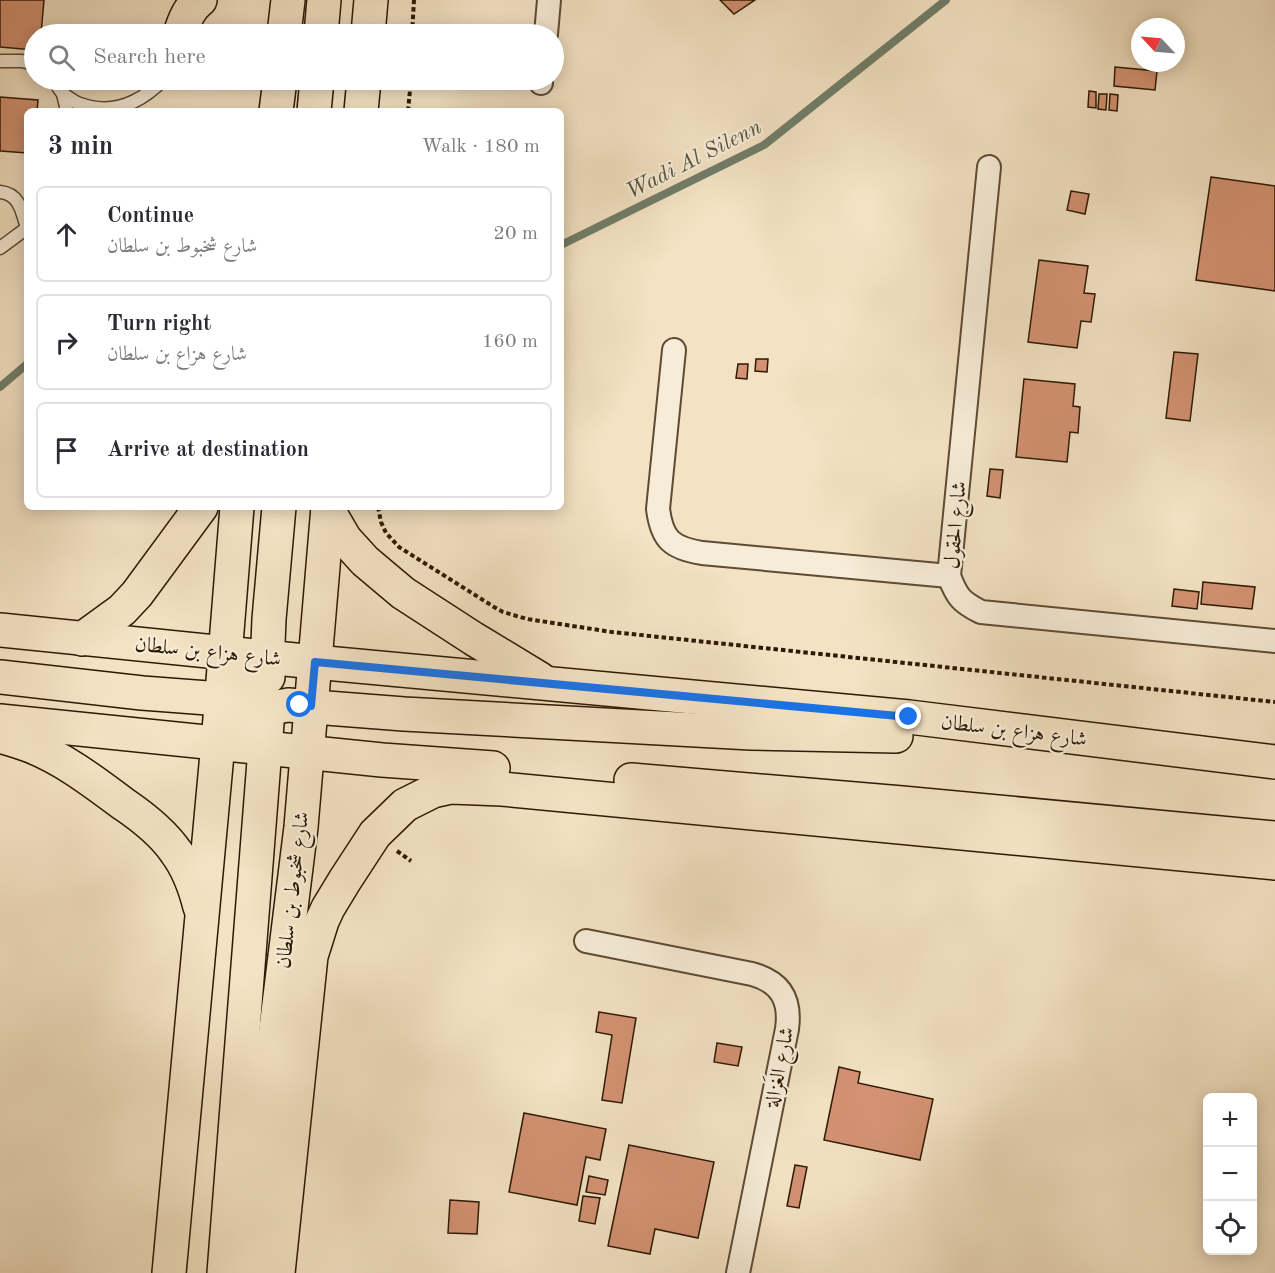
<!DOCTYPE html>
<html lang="en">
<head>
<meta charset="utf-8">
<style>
  :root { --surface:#fff; --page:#f7f7f7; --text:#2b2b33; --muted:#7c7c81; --line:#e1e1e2 }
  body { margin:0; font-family:"Old Standard TT",Amiri,serif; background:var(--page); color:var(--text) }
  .controls { position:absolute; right:18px; bottom:18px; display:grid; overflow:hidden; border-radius:9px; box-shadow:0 3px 15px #0003 }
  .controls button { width:54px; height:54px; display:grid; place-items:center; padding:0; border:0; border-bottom:2px solid var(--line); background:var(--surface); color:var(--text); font:30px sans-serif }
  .compass { position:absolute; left:1131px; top:18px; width:54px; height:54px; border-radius:50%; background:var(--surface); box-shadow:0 3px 15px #0003; rotate:296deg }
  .stop { position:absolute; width:18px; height:18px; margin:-14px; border:4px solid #1a73e8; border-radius:50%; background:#fff }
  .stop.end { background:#1a73e8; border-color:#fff; box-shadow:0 2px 6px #0008 }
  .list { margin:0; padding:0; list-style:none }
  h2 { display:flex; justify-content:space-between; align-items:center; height:78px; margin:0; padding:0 24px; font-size:26px }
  h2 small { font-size:20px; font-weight:400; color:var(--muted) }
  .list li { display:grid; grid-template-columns:39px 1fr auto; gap:18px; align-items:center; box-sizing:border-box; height:96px; margin:0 12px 12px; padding:0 12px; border:2px solid var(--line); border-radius:9px }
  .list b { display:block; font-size:22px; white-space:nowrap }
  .list p { margin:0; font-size:20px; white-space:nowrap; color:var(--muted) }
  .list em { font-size:20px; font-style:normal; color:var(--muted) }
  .icon { flex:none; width:33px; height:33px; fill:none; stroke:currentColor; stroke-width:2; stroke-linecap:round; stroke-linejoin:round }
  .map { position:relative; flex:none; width:1275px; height:1273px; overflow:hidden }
  .search { position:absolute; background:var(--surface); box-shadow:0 3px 15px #0003; left:24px; top:24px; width:540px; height:66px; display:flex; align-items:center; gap:15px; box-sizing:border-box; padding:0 21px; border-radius:33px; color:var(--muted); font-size:22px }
  .panel { position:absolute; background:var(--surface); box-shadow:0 3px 15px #0003; left:24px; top:108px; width:540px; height:402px; border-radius:9px }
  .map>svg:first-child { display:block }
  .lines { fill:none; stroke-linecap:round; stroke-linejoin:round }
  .stream { stroke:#707d69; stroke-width:8 }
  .building { fill:#d39273; stroke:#2d1903; stroke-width:1.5 }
  .service-casing { stroke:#5e4b33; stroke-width:15 }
  .minor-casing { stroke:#5e4b33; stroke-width:26 }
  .primary-casing { stroke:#2d1903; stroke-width:36 }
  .path { stroke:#2d1903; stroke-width:4; stroke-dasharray:4.5 3; stroke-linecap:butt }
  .service { stroke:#f7ecd8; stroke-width:12 }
  .minor { stroke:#f7ecd8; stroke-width:22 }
  .primary { stroke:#f3e2c3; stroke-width:33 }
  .route { stroke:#1a73e8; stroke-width:8 }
  .labels { text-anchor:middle; stroke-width:4.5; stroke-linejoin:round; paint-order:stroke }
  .street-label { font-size:21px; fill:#2d1903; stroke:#f7ecd8 }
  .water-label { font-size:22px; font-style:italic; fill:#54533e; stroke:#f7ecd8 }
</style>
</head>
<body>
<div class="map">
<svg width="1275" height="1273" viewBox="0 0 1275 1273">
  <rect width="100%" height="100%" fill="#f3e2c3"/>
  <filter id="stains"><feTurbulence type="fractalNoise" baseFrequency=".00333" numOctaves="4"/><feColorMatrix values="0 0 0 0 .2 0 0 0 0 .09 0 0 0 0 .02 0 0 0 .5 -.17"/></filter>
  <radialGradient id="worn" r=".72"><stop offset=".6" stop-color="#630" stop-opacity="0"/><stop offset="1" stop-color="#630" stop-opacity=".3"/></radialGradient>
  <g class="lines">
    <g class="stream">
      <polyline points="561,245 764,145 946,0"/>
      <polyline points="0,387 27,364"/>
    </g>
  </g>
  <g class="building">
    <polygon points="0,0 44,0 41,34 34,34 34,50 0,47"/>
    <polygon points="720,0 755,0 734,14"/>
    <polygon points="1115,67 1157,71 1155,90 1114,86"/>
    <polygon points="1089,91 1096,92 1096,108 1088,107"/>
    <polygon points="1099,94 1107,94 1106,110 1098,109"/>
    <polygon points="1110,94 1118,95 1117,111 1109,110"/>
    <polygon points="0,97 38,100 37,111 27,111 27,153 0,151"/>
    <polygon points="1211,177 1275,186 1275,291 1196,280"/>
    <polygon points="1071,191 1089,194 1085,214 1067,210"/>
    <polygon points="1039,260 1088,266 1084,293 1095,294 1091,322 1081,321 1077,348 1028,342"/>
    <polygon points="1174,352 1198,354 1190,421 1166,418"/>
    <polygon points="756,359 768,359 767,372 755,371"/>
    <polygon points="738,364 748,364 747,379 736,378"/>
    <polygon points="1024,379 1075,384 1073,406 1080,407 1078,433 1070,432 1067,462 1016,457"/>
    <polygon points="990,469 1003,470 1000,498 987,496"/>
    <polygon points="1203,582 1255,587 1252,609 1201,604"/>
    <polygon points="1174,589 1199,592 1197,609 1172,606"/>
    <polygon points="599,1012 636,1018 622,1103 602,1100 612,1035 596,1032"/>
    <polygon points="717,1043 742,1047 738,1066 714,1062"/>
    <polygon points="839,1067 860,1072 858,1083 933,1099 920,1160 824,1140"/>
    <polygon points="524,1113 606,1129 600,1160 586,1157 577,1205 509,1192"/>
    <polygon points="629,1145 714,1162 698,1238 655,1229 650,1254 608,1246"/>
    <polygon points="795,1165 807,1167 799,1208 787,1206"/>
    <polygon points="589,1176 608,1180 605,1195 586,1192"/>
    <polygon points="583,1196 600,1198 595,1224 579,1221"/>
    <polygon points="450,1200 479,1202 477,1234 448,1233"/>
  </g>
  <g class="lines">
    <defs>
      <g id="service">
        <polyline points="0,61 22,61 34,64"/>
        <polyline points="53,80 63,94 67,111"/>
        <path d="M 63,94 C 68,97 74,102 80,104 C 113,116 140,103 163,80"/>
        <path d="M 0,192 C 20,194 22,212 27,228"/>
        <polyline points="0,248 27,228"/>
      </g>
      <g id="minor">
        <polyline points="546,34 549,0"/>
        <polyline points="541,83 541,80"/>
        <path d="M 989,167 L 949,576 C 957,597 961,602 981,612 L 1275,641"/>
        <path d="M 674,350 L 658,509 C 662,540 672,548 702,553 L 949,576"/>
        <path d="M 586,941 L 752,974 C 781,982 791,1000 787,1029 L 738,1273"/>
      </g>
      <g id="primary">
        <path d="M 180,34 C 184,21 189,8 200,0"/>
        <polyline points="284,34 288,0"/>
        <polyline points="321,34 324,0"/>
        <polyline points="368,34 371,0"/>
        <polyline points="276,111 280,80"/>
        <polyline points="314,111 317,80"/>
        <polyline points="361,111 364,80"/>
        <polyline points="328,510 345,539 365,561 403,593 474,639 540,679"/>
        <polyline points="0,630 315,662 909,717 1275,762"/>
        <polyline points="82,639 122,610 137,594 201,507"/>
        <polyline points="0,677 142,693 221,699 241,697"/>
        <polyline points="268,677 267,667 269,619 279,507"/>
        <polyline points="0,721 382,760 493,768"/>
        <path d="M 0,736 C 10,739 21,742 31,746 C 66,760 95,783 125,805 C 144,818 163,833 176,852 C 188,868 195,887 200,907"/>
        <path d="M 218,743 C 237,723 260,709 288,705 L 404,714 L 751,733 L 896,736"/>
        <polyline points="631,780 902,803 1275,838"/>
        <polyline points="169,1273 218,743 237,507"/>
        <path d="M 224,1273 L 267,723 C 264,693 249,670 225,652"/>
        <polyline points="248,1273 272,1061 301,827 328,507"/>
        <polyline points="278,1273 311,956 322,921 328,908 345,880 375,834 405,805 433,791 451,787 502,789 1275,863"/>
      </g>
    </defs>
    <use href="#service" class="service-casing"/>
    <use href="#minor" class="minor-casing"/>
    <use href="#primary" class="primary-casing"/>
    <g class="path">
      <polyline points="412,34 414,0"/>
      <polyline points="408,111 411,80"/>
      <polyline points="378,507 381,522 386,533 399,547 494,607 503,612 527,619 612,632 1275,702"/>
      <polyline points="397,851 411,861"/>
    </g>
    <use href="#service" class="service"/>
    <use href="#minor" class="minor"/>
    <use href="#primary" class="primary"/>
  </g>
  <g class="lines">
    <polyline class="route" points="300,705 311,706 315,662 909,717"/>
  </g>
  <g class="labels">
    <g class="street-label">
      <text transform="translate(955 525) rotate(-85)" y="7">شارع الحقول</text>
      <text transform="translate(208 651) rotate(6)" y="7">شارع هزاع بن سلطان</text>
      <text transform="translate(1014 730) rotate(7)" y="7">شارع هزاع بن سلطان</text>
      <text transform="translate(292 890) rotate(-83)" y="7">شارع شخبوط بن سلطان</text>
      <text transform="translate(779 1067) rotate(-79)" y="7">شارع الغَزالة</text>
    </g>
    <g class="water-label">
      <text transform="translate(693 158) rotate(-27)" y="8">Wadi Al Silenn</text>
    </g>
  </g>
  <rect width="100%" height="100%" filter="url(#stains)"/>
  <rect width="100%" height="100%" fill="url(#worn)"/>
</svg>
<div class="controls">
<button>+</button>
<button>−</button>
<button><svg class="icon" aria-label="locate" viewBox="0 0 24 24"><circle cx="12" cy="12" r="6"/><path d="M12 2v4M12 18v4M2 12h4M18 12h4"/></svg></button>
</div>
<svg class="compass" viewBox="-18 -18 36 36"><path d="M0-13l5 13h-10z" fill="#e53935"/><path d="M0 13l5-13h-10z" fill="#7c7c81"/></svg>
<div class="stop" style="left:300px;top:705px"></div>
<div class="stop end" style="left:909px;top:717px"></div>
<div class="search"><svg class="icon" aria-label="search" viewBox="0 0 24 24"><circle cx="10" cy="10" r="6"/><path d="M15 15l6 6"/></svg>Search here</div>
<section class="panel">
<h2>3 min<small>Walk · 180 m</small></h2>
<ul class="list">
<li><svg class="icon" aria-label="ahead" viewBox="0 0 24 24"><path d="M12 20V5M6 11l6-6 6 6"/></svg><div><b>Continue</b><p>شارع شخبوط بن سلطان</p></div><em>20 m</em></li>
<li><svg class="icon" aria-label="right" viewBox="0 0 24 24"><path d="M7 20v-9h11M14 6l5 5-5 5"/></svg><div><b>Turn right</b><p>شارع هزاع بن سلطان</p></div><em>160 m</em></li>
<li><svg class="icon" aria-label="arrive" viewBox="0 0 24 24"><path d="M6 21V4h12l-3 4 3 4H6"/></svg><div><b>Arrive at destination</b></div></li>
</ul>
</section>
</div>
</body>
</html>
